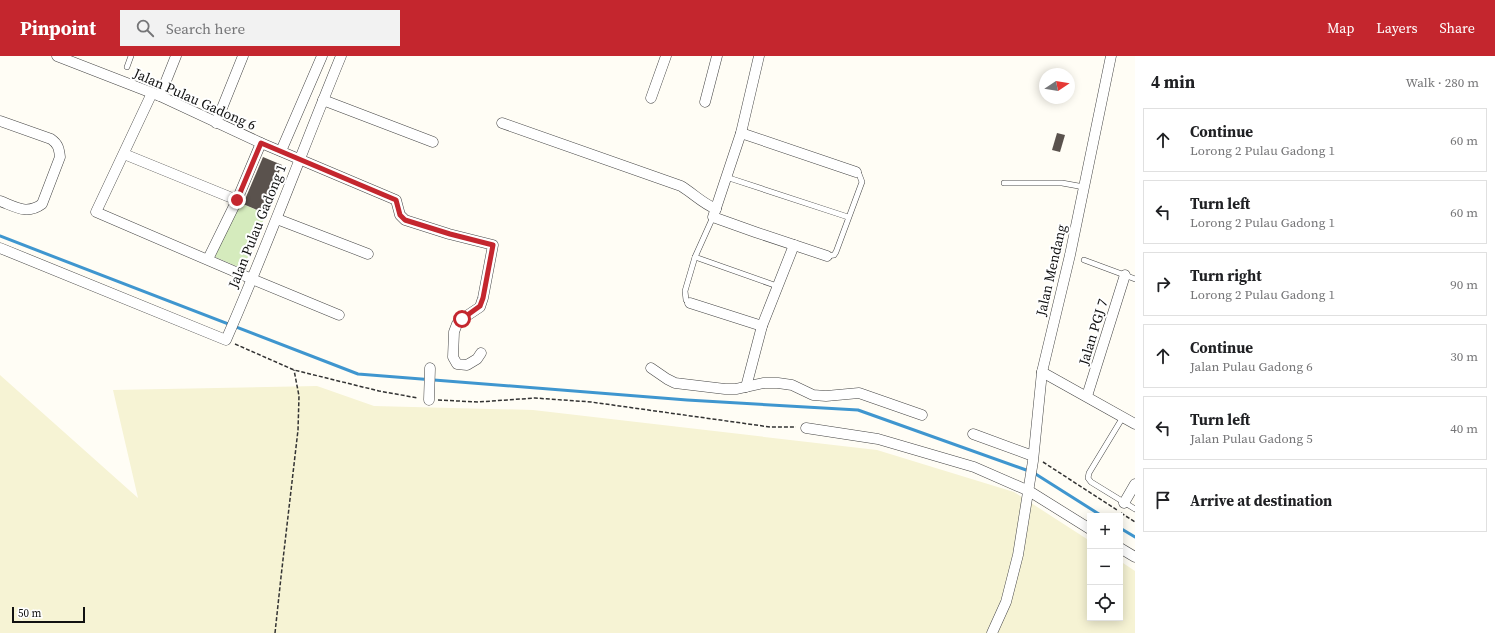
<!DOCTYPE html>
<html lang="en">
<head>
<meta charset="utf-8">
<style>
  :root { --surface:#fff; --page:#f2f2f2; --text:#202124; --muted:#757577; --line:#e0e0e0; --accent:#c4262e }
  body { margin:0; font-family:"Source Serif 4",serif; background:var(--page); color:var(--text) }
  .controls { position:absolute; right:12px; bottom:12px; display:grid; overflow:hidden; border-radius:0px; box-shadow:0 2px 10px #0003 }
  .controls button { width:36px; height:36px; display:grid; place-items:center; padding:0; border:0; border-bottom:1px solid var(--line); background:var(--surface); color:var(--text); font:20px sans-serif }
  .compass { position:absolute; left:1039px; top:12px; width:36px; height:36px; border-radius:50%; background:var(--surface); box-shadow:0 2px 10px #0003; rotate:78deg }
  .scale { position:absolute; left:12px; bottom:10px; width:73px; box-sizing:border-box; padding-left:4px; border:2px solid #111; border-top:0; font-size:11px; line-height:14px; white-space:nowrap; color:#111; -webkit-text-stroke:3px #fff; paint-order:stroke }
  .stop { position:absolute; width:12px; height:12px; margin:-9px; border:3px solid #c4262e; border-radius:50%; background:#fff }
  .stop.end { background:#c4262e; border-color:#fff; box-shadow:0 1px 4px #0008 }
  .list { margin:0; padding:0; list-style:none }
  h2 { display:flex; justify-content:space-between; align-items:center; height:52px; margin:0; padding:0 16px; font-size:17px }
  h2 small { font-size:13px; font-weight:400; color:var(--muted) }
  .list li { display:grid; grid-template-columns:26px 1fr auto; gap:12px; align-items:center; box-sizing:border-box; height:64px; margin:0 8px 8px; padding:0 8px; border:1px solid var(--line); border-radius:0px }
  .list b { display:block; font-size:15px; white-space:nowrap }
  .list p { margin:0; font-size:13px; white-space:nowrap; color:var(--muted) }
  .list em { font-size:13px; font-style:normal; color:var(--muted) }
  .icon { flex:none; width:22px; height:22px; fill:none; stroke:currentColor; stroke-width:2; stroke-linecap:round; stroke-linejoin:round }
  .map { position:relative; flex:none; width:1135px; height:577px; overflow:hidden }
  header { display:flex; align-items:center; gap:24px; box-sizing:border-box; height:56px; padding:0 20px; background:var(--accent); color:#fff }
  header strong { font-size:19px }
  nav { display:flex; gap:22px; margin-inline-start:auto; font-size:14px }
  .search { width:280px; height:36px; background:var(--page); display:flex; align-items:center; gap:10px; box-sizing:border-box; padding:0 14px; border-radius:0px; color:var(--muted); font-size:15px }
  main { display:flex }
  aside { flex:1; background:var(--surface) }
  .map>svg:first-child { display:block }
  .farmland { fill:#f6f3d4 }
  .green { fill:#d5ebbd }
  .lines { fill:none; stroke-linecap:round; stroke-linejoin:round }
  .stream { stroke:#3f96cf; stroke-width:3 }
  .building { fill:#5a524d }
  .service-casing { stroke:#444; stroke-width:6 }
  .minor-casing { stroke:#444; stroke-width:11 }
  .path { stroke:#333; stroke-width:1.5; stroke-dasharray:4 2; stroke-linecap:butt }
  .service { stroke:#fff; stroke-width:5 }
  .minor { stroke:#fff; stroke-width:10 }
  .route { stroke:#c4262e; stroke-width:5 }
  .labels { text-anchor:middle; stroke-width:4; stroke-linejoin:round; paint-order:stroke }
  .street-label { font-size:14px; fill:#111; stroke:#fff }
</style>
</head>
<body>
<header>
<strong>Pinpoint</strong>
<div class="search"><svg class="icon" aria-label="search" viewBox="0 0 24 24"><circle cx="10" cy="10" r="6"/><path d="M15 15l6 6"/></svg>Search here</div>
<nav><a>Map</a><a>Layers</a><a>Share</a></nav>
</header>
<main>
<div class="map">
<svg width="1135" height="577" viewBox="0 0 1135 577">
  <rect width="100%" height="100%" fill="#fffdf5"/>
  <polygon class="farmland" points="0,319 138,442 113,334 317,330 374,350 533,354 877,394 1014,436 1090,485 1090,562 1120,562 1120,505 1135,515 1135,577 0,577"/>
  <polygon class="green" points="238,146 266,158 243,213 215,201"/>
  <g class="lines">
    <g class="stream">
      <polyline points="0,180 358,318 687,344 858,354 1029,415"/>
      <polyline points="1034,417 1102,460"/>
      <polyline points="1120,472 1135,481"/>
    </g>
  </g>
  <g class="building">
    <polygon points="1057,77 1065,79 1060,96 1052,94"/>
    <polygon points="263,101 282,109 262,156 243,148"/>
  </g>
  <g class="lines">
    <defs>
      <g id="service">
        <polyline points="127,11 131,0"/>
        <polyline points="726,121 848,161"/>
        <polyline points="1004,127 1062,127 1084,131"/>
        <polyline points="827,200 834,199 836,196 862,126 859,118 856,116"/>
        <polyline points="695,201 777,230"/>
        <polyline points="1084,204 1135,223"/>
        <polyline points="690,247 686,244 685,235 695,201 713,161"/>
        <polyline points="1123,361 1089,417 1088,422 1091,426 1135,453"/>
      </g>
      <g id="minor">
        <polyline points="57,0 160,40 261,87 396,144 400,159 405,164 449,178 493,189 483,242 480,251 462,263 457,268 454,276 453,301 457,308 467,309 477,303 481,297"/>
        <polyline points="759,0 741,77 713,161 755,176 827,200"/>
        <polyline points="152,37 96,156 252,223 339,259"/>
        <polyline points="160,40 176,0"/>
        <polyline points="651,42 666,0"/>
        <polyline points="323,44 433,86"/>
        <polyline points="705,46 717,0"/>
        <path d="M 0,65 L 51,83 C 58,88 59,92 60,101 L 42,148 C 27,159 16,151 0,145"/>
        <polyline points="216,67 243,0"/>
        <path d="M 502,67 L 681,130 C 694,138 702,147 716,153"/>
        <polyline points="741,77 856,116"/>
        <polyline points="281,95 322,0"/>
        <polyline points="124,98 237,144"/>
        <polyline points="277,163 368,198"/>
        <path d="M 0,192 L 226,284 C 267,191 302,95 341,0"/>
        <polyline points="208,203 237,144 261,87"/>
        <polyline points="690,247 762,270"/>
        <polyline points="651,312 667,323 675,327 725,333 736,333 764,327 778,327 792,329 813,339 826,340 859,337 922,359"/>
        <polyline points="1042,316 1135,368"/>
        <polyline points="746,331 762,270 794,189"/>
        <polyline points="1087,340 1125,219"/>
        <polyline points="429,344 430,312"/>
        <polyline points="806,372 878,383 974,411 1029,435 1090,473"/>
        <polyline points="973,378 1033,400"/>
        <polyline points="1124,447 1135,428"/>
        <polyline points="1120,492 1135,501"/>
        <polyline points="992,577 1006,546 1018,499 1033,405 1042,316 1070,199 1111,0"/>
      </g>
    </defs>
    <use href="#service" class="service-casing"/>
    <use href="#minor" class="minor-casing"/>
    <g class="path">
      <polyline points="235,288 294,314 379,335 418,342"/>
      <polyline points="438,344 478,346 535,342 591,346 770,371 796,371"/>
      <polyline points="1043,406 1117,454"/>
      <polyline points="1121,457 1135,466"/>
      <polyline points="275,577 281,521 298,374 299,340 294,314"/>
    </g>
    <use href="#service" class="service"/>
    <use href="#minor" class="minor"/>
  </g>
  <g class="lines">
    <polyline class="route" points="237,144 261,87 396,144 400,159 405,164 450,178 493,189 483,242 480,250 462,263"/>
  </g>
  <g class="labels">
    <g class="street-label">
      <text transform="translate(195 43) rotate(24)" y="5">Jalan Pulau Gadong 6</text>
      <text transform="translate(257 170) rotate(-68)" y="5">Jalan Pulau Gadong 1</text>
      <text transform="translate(1051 214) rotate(-77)" y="5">Jalan Mendang</text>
      <text transform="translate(1093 276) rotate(-73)" y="5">Jalan PGJ 7</text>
    </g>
  </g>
</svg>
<div class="controls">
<button>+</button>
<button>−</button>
<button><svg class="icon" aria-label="locate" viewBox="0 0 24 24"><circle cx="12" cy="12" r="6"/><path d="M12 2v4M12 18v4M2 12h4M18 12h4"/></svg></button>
</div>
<svg class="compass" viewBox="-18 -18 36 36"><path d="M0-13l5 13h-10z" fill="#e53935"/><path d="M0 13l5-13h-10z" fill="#757577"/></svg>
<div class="scale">50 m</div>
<div class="stop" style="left:462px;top:263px"></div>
<div class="stop end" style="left:237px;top:144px"></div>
</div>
<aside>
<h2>4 min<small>Walk · 280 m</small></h2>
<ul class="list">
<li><svg class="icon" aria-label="ahead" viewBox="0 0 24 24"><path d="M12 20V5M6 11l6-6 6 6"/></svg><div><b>Continue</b><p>Lorong 2 Pulau Gadong 1</p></div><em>60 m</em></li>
<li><svg class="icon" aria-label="left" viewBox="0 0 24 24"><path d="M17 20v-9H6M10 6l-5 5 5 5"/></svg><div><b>Turn left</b><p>Lorong 2 Pulau Gadong 1</p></div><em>60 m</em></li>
<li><svg class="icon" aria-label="right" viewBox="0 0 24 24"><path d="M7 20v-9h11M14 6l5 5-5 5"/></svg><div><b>Turn right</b><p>Lorong 2 Pulau Gadong 1</p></div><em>90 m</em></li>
<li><svg class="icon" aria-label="ahead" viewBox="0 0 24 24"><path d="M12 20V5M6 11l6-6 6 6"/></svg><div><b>Continue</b><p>Jalan Pulau Gadong 6</p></div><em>30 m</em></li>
<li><svg class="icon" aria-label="left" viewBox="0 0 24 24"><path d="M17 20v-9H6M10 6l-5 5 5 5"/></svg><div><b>Turn left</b><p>Jalan Pulau Gadong 5</p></div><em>40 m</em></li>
<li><svg class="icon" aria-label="arrive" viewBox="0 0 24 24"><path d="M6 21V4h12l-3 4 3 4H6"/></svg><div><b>Arrive at destination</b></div></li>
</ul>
</aside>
</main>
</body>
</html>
